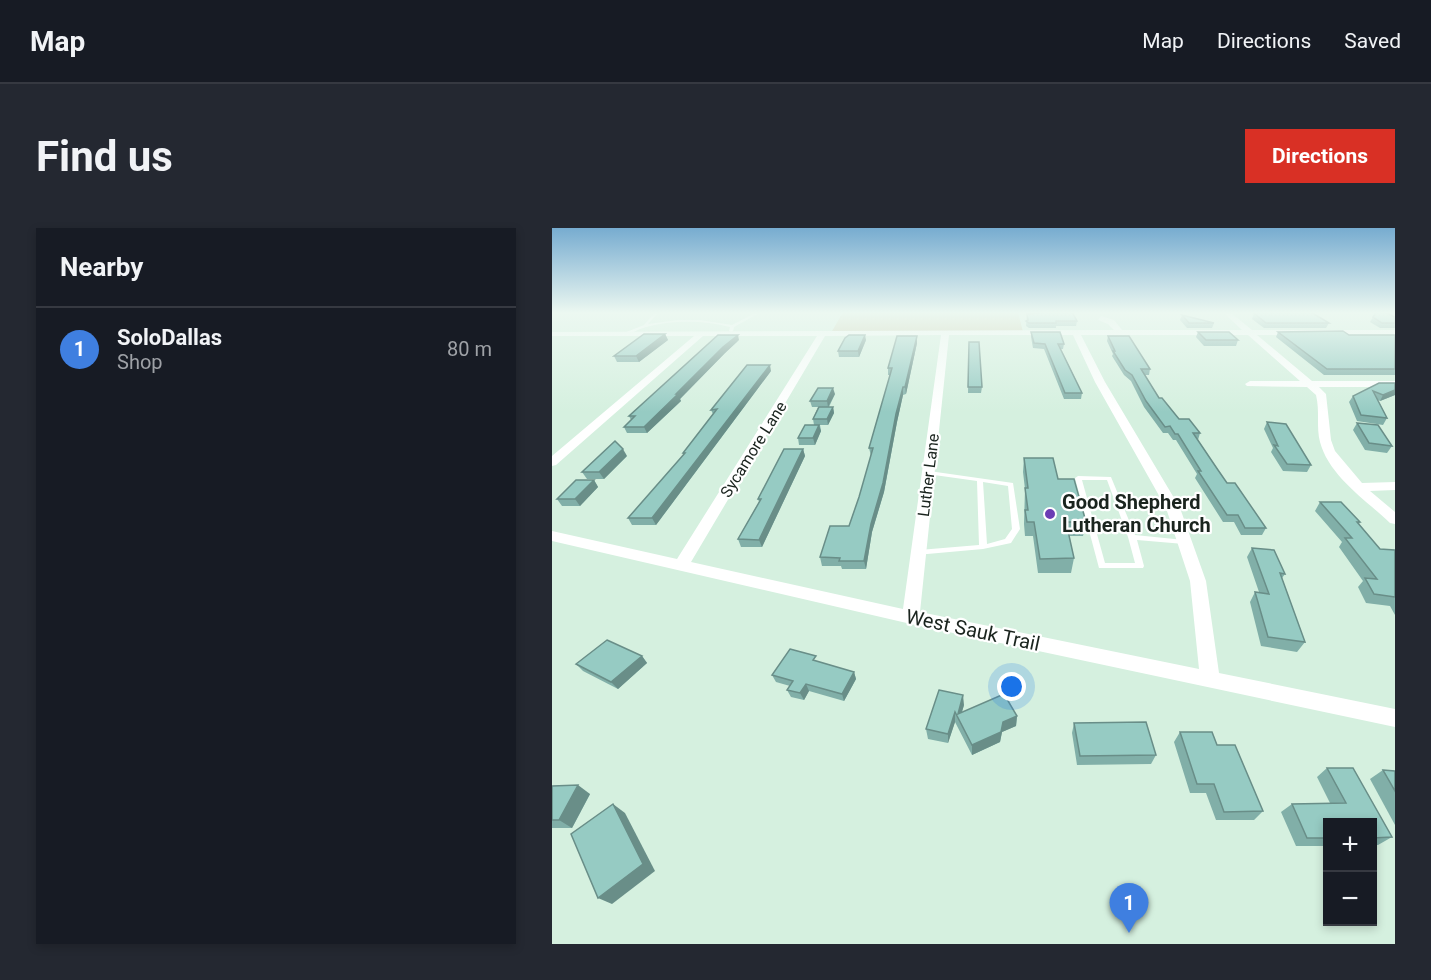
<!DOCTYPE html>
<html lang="en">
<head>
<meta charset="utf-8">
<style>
  :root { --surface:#171b24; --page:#242831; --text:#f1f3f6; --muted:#9ea1a6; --line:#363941; --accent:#d93025 }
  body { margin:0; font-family:Roboto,sans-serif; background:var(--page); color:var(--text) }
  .controls { position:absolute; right:18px; bottom:18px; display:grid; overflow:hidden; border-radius:0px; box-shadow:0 3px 9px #0003 }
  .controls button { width:54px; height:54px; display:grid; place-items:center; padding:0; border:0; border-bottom:2px solid var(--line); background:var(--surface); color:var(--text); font:30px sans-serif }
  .you { position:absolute; left:460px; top:459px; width:21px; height:21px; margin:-15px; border:4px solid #fff; border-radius:50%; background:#1a73e8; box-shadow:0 0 0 9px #1a73e833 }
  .badge { display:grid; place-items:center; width:39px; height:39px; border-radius:50%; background:var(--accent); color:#fff; font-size:20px; font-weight:700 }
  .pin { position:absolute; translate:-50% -50px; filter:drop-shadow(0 2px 3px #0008) }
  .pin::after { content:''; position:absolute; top:32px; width:21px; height:18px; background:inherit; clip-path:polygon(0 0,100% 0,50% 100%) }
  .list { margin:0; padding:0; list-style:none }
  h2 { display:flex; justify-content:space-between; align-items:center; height:78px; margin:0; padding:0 24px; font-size:26px }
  h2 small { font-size:20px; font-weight:400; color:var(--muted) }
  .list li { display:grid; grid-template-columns:39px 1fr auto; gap:18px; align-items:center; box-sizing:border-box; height:84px; padding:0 24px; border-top:2px solid var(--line) }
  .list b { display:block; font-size:22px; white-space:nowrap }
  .list p { margin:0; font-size:20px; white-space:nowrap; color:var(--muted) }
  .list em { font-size:20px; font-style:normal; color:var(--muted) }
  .map { position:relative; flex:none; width:843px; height:716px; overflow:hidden; border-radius:0px }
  header { display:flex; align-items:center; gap:36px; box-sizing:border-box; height:84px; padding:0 30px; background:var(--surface); border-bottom:2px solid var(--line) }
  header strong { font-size:28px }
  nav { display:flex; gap:33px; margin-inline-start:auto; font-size:21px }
  .intro { display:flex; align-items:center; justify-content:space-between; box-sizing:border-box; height:144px; padding:0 36px }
  h1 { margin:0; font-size:42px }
  .button { padding:15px 27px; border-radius:0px; background:var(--accent); color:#fff; font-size:21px; font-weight:700 }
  main { display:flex; gap:36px; padding:0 36px }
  aside { flex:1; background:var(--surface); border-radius:0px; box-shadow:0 3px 9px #0003 }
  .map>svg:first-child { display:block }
  .green { fill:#cbc6a3 }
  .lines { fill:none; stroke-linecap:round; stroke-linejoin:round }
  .service { fill:#fff; fill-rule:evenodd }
  .minor { fill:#fff; fill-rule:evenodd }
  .wall { fill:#81afa8 }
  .shaded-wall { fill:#698e88 }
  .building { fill:#96cbc3; stroke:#698e88; stroke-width:1.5 }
  .poi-dot { fill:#6b3db4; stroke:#fff; stroke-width:2 }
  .labels { text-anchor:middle; stroke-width:4.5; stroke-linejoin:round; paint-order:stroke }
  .far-street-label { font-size:16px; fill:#1a241e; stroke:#fff }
  .poi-label { font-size:20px; font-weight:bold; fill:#1a241e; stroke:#fff; text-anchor:start }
  .street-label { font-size:20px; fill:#1a241e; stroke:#fff }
</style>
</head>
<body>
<header>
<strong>Map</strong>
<nav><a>Map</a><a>Directions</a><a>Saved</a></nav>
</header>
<div class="intro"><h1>Find us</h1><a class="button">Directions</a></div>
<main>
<aside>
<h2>Nearby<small></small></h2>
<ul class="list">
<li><span class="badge" style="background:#3f7fe0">1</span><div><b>SoloDallas</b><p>Shop</p></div><em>80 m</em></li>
</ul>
</aside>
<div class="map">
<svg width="843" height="716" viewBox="0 0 843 716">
  <rect width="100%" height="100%" fill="#d5f0df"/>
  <polygon class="green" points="291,84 466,84 471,104 279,105"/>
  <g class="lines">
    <g class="service">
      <path d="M 103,84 L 107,84 L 96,96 L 126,92 L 148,92 L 180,97 L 205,84 L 209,84 L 182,99 L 181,103 L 179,104 L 177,103 L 178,99 C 152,92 119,92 94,99 C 86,101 79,106 72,107 L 72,105 L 92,97 Z"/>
      <path d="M 377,243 L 461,255 L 468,301 L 459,315 L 431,321 L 364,327 L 363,325 L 364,323 L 367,322 L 427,317 L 425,253 L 375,246 L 375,244 ZM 431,254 L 456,258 L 460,301 L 453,311 L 435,316 Z"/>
      <path d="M 526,248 L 559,249 L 583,307 L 632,312 L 636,314 L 632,316 L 585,312 L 592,338 L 591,340 L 547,340 L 523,250 ZM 530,252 L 555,252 L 576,309 L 583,335 L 553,335 Z"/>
    </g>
    <path class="minor" d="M 671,84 L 678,84 L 700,102 L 843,102 L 843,106 L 705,107 L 760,153 L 843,153 L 843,159 L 767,159 L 774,166 L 779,212 L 783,223 L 810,255 L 843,254 L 843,262 L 818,263 L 843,284 L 843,296 L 838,295 C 814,272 777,248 768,214 C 764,199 768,183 764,167 L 755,159 L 695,158 L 693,156 L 698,153 L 748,153 L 696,107 L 529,107 L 553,154 L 628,280 L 654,353 L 667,445 L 843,481 L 843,499 L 359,396 L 0,313 L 0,303 L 125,331 L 265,108 L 151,108 L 4,237 L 0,238 L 0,228 L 142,108 L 0,108 L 0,104 L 562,102 L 556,96 L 546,92 L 549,88 L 562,92 L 570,102 L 690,102 ZM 389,107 L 351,381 L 139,334 L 273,108 ZM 397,107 L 521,107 L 543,154 L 614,280 L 638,353 L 647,441 L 368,384 Z"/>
  </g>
  <g class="wall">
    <polygon points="824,84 843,89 843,100 828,100 818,94"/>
    <polygon points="702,85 777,95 774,100 712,100 700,91"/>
    <polygon points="475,86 525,93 524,98 504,98 504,100 477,100 474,98"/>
    <polygon points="630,87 662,95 660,100 635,100 628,92"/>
    <polygon points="479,104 512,116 511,121 509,121 530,165 529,171 512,171 492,121 481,120 479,109"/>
    <polygon points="646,104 686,112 684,118 652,118 644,109"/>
    <polygon points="726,104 797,107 843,107 843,147 772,147 724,109"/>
    <polygon points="113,106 116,112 87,134 65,134 62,128"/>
    <polygon points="365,108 365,115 354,166 351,167 345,194 332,264 320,304 314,341 290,341 289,338 270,338 268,329 297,298 307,269 319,228 317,220 338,147 336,147 336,140"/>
    <polygon points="556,108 598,141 597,147 593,147 607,170 627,191 648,205 646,212 675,255 714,300 710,307 689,307 682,294 671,294 643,250 645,246 624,212 621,212 616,205 611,205 592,179 579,153 572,147 560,128 561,126 555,113"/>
    <polygon points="187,112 173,125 128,171 129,173 95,205 75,205 72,199 79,192 77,188"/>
    <polygon points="314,112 307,129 287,129 286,123"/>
    <polygon points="417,114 430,159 429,165 416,165"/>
    <polygon points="219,143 104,297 80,297 76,290 132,227 131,225 161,186 159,182"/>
    <polygon points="843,155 843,167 828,173 826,172 835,190 831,197 805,193 797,174 801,168"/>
    <polygon points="283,166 277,179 281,179 282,185 276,197 268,197 269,203 263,217 247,217 246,210 262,197 261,191 266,179 260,179 258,173"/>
    <polygon points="715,194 759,237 755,244 731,243 719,224 721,220 712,201"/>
    <polygon points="805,195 840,218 835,225 813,222 801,202"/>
    <polygon points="251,221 253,228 210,319 189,319 186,311 207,274 206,271"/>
    <polygon points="75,228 52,251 35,251 30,244"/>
    <polygon points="472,230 506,251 534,294 531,308 517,308 522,330 519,345 486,345 481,308 473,308 472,296 473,261 471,244"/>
    <polygon points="42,252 46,259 28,278 10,278 5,271"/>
    <polygon points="768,274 808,294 807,296 828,321 843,322 843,387 838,378 814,375 806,359 811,353 787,319 790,314 763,283"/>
    <polygon points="700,320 733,346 730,350 753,414 745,424 709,418 698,374 703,364 707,364 695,329"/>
    <polygon points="90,428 95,435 66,461 31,443 24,436"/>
    <polygon points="266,434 302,444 304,451 292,473 257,463 252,472 239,469 235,462 238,458 224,454 220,447"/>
    <polygon points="412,477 410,484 465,488 464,498 450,504 448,514 420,527 403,494 396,515 376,511 374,501"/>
    <polygon points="522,495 604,527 599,536 525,537 520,505"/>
    <polygon points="628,504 665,517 711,583 702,592 664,592 654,565 638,565 622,514"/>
    <polygon points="775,540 840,609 826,617 820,617 820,594 776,594 776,618 744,618 729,584 740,576 778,575 765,549"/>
    <polygon points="831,542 843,543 843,597 818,551"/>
    <polygon points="0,558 38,566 20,600 0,600"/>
  </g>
  <g class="shaded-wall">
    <polygon points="113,106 116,112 87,134 84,128"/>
    <polygon points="186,107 187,112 173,125 128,171 129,173 95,205 92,199 171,119"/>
    <polygon points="313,107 314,112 307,129 306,123"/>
    <polygon points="365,108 365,115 354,166 353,159"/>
    <polygon points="218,137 219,143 104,297 100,290"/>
    <polygon points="351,159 351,167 345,194 332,264 320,304 314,341 312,333 319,296"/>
    <polygon points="281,160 283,166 276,179 275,173"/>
    <polygon points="843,162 843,167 828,173 831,167"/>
    <polygon points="281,179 282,185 276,197 275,191"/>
    <polygon points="267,197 269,203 263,217 261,210"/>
    <polygon points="71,221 75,228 52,251 47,244"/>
    <polygon points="251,221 253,228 210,319 207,312"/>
    <polygon points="42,252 46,259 28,278 23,271"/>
    <polygon points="90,428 95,435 66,461 59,454"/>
    <polygon points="302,444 304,451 292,473 290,466"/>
    <polygon points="254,456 257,463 252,472 248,465"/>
    <polygon points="411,467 412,477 407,493 406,486"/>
    <polygon points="403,484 403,494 396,515 396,506"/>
    <polygon points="465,488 464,498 450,504 448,514 420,527 420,517 451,494"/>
    <polygon points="26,557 38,566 20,600 7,592"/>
    <polygon points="61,576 73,585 103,643 60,676 46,670"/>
  </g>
  <g class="building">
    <polygon points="495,84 520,84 525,93 504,93 504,95 477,95 474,93 476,92 475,86"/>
    <polygon points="706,84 759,84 777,95 714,95 702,85"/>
    <polygon points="824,84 833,84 843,89 843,95 830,95 821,89"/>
    <polygon points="630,87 662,95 637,95"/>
    <polygon points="791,103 797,107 843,107 843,141 775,141 726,104"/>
    <polygon points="479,104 508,104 512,116 506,116 530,165 513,165 493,116 482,115"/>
    <polygon points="646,104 677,104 686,112 654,112"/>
    <polygon points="92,106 113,106 84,128 62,128"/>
    <polygon points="166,107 186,107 171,119 124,166 126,166 92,199 72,199 83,188 77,188"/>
    <polygon points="297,107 313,107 306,123 286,123 293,110"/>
    <polygon points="345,108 365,108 353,159 351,159 344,186 331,255 319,296 312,333 287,333 288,330 268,329 278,298 297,298 307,269 321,220 317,220 340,140 336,140"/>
    <polygon points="556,108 577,108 598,141 589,141 607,170 610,170 627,191 637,191 648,205 641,205 666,242 675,255 683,255 714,300 693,300 686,287 675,287 646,243 649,243 626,206 623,206 618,198 613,199 594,173 580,147 573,142 561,123 563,123"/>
    <polygon points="417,114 427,114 430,159 416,159"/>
    <polygon points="195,137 218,137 100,290 76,290 133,225 131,225 165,181 159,182"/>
    <polygon points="827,155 843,155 843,162 831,167 821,163 835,190 809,187 801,168"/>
    <polygon points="266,160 281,160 275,173 258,173"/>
    <polygon points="267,179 281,179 275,191 261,191"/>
    <polygon points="715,194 734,196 759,237 735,236 722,217 726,218"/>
    <polygon points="805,195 826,197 840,218 817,215"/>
    <polygon points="253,197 267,197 261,210 246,210"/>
    <polygon points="63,213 71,221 47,244 30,244"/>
    <polygon points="232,221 251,221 207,312 186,311 209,271 206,271"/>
    <polygon points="472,230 501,230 506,251 522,251 534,294 514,294 522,330 488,331 482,294 475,294 473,282 476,282 473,260 476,260"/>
    <polygon points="24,252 42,252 23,271 5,271"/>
    <polygon points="768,274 789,274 808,294 805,294 828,321 843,322 843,369 822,366 813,350 825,351 793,310 800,310"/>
    <polygon points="700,320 722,322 733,346 728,345 753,414 716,409 703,364 717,366"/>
    <polygon points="55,412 90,428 59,454 24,436"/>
    <polygon points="238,421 264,428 261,432 302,444 290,466 254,456 248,465 235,462 241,453 220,447"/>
    <polygon points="387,462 411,467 406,486 452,466 465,488 451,494 449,504 420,517 403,484 396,506 374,501"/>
    <polygon points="594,494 604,527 528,528 522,495"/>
    <polygon points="628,504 660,504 665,517 683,517 711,583 672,584 662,556 645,556"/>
    <polygon points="775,540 801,540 840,609 820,610 820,594 776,594 776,610 755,610 740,576 794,575"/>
    <polygon points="831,542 843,543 843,563"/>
    <polygon points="26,557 7,592 0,592 0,558"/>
    <polygon points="61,576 91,636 46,670 19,606"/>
  </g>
  <linearGradient id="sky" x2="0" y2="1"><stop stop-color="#77acd0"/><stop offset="0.46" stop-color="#ecf8f1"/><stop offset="1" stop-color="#ecf8f1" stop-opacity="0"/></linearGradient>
  <rect width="843" height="184" fill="url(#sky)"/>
  <circle class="poi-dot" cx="498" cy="286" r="6"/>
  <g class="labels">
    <g class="far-street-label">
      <text transform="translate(201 221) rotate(-58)" y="6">Sycamore Lane</text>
      <text transform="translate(376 247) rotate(-83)" y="6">Luther Lane</text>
    </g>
    <g class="poi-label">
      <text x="510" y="281">Good Shepherd<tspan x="510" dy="23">Lutheran Church</tspan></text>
    </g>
    <g class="street-label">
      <text transform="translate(421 402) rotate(12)" y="7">West Sauk Trail</text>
    </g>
  </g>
</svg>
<div class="controls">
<button>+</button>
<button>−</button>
</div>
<div class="you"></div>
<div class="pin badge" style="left:577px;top:705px;background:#3f7fe0">1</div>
</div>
</main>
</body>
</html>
